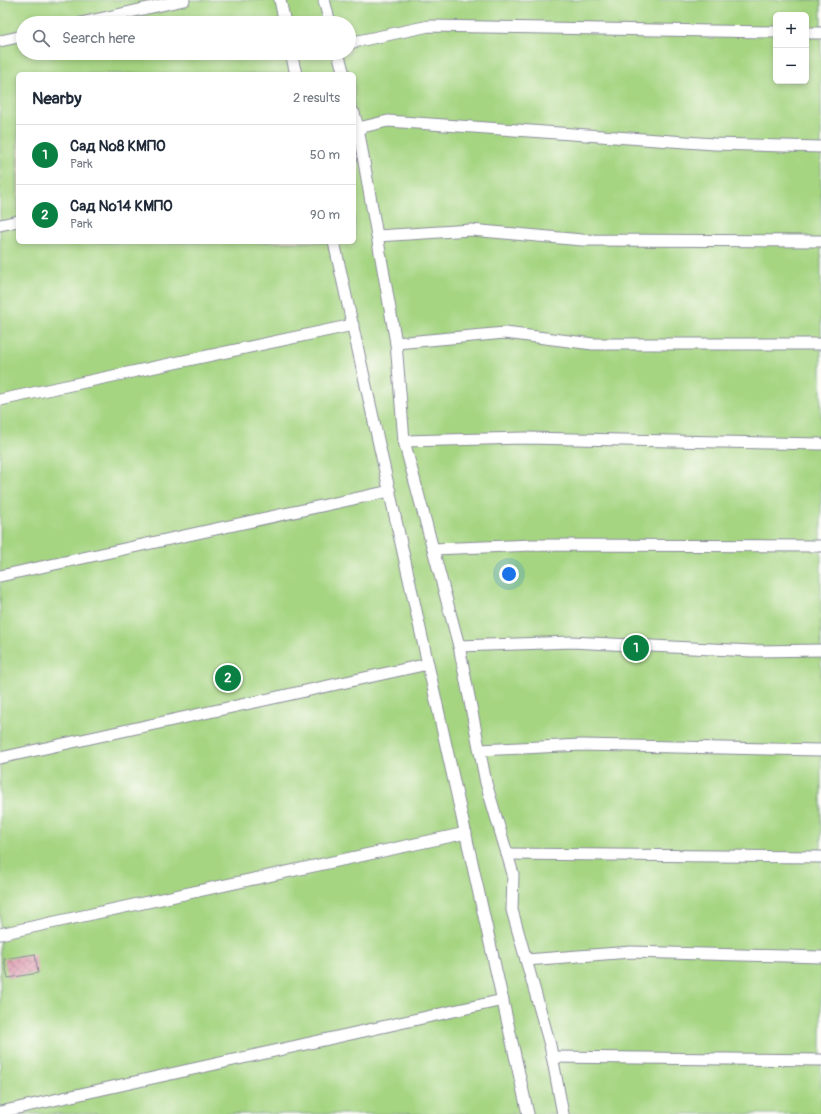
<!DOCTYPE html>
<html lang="en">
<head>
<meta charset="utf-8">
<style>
  :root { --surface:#fff; --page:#f2f2f3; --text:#1f2937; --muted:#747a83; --line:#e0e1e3; --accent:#0b8043 }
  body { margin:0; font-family:Pangolin,sans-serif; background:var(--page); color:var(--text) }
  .controls { position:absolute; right:12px; top:12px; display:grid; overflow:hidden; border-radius:6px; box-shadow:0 2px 6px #0003 }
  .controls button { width:36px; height:36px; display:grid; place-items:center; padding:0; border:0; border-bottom:1px solid var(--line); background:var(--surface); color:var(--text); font:20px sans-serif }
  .you { position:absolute; left:509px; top:574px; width:14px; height:14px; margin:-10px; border:3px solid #fff; border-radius:50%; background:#1a73e8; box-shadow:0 0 0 6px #1a73e833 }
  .badge { display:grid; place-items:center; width:26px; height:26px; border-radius:50%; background:var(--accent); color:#fff; font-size:13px; font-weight:700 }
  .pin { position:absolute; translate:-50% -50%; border:2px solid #fff; box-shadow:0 1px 4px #0006 }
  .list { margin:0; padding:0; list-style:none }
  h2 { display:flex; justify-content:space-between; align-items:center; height:52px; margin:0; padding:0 16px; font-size:17px }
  h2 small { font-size:13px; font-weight:400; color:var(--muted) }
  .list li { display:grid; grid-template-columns:26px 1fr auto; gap:12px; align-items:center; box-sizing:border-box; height:60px; padding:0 16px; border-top:1px solid var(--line) }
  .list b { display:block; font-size:15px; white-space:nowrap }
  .list p { margin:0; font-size:13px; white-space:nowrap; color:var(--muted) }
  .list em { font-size:13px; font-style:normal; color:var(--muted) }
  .icon { flex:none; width:22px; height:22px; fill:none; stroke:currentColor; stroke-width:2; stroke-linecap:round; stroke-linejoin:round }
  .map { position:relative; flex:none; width:821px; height:1114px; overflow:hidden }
  .search { position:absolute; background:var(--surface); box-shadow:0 2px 6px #0003; left:16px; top:16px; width:340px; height:44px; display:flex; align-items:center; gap:10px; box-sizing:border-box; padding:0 14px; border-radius:22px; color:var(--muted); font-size:15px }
  .panel { position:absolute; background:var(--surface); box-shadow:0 2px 6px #0003; left:16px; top:72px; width:340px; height:172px; border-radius:6px }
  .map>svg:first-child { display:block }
  .green { fill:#a6d582; stroke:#608270; fill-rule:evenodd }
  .building { fill:url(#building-cross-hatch) }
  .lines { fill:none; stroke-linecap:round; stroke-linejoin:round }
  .service-casing { stroke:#8a8c9b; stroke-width:13 }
  .service { stroke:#fff; stroke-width:11 }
</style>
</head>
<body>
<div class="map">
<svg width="821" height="1114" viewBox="0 0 821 1114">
  <defs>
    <pattern id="building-cross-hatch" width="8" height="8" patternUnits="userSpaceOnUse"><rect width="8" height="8" fill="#e0a1b5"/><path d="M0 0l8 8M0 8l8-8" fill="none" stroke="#b58496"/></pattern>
  </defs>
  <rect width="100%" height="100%" fill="#fdfcf7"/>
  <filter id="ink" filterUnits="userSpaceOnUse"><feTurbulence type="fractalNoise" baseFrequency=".025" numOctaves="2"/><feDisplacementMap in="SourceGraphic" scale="8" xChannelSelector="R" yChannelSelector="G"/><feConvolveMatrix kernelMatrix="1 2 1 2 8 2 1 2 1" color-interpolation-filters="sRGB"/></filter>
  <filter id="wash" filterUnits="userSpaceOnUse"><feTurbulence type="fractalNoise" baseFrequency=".012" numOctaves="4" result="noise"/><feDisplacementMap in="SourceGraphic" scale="16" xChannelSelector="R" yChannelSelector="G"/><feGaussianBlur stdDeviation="0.9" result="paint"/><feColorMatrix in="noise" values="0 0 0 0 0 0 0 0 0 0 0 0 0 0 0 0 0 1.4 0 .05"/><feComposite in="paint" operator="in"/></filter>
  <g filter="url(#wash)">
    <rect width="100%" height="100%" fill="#f8ead8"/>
    <path class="green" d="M 0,0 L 821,0 L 821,1114 L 0,1114 ZM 776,15 L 806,15 L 806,81 L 776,81 ZM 23,23 L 349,23 L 349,53 L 23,53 ZM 18,74 L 354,74 L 354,242 L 18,242 Z"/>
    <g id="blocks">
      <polygon class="building" points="35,954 38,973 8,978 4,959"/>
    </g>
  </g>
  <g filter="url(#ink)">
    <use href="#blocks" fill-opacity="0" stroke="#8a8c9b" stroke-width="1"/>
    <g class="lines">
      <defs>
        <g id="service">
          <polyline points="280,0 285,23"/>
          <polyline points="324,0 330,23"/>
          <polyline points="81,23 184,0"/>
          <polyline points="806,33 821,33"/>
          <polyline points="0,41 23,36"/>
          <polyline points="349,43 429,26 776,32"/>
          <polyline points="291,53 296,74"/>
          <polyline points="338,53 344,74"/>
          <polyline points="354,113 358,128 396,343 404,441 459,646 486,783 513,874 512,910 550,1045 563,1114"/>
          <polyline points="354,129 388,121 714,144 821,147"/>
          <polyline points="0,225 18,221"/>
          <polyline points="377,236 471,230 582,240 821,241"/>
          <polyline points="334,242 528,1114"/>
          <polyline points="396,343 505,333 593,344 821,344"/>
          <polyline points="0,400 353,325"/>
          <polyline points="404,441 526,438 821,444"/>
          <polyline points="433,549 532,545 821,546"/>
          <polyline points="0,576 390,491"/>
          <polyline points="459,646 571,642 752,651 821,650"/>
          <polyline points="480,750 582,745 821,750"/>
          <polyline points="0,758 428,664"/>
          <polyline points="507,854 821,857"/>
          <polyline points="0,934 466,833"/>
          <polyline points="526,960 631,952 821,957"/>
          <polyline points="552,1057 821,1060"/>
          <polyline points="0,1112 503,1000"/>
        </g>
      </defs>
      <use href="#service" class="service-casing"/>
      <use href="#service" class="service"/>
    </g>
  </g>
</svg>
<div class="controls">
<button>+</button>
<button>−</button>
</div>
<div class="you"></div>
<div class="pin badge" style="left:636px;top:648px">1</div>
<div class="pin badge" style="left:228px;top:678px">2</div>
<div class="search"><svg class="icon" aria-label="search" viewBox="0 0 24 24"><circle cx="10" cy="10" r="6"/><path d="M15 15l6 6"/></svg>Search here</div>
<section class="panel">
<h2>Nearby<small>2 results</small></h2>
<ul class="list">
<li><span class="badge">1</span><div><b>Сад №8 КМПО</b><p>Park</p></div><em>50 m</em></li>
<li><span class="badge">2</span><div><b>Сад №14 КМПО</b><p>Park</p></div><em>90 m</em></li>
</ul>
</section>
</div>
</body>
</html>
